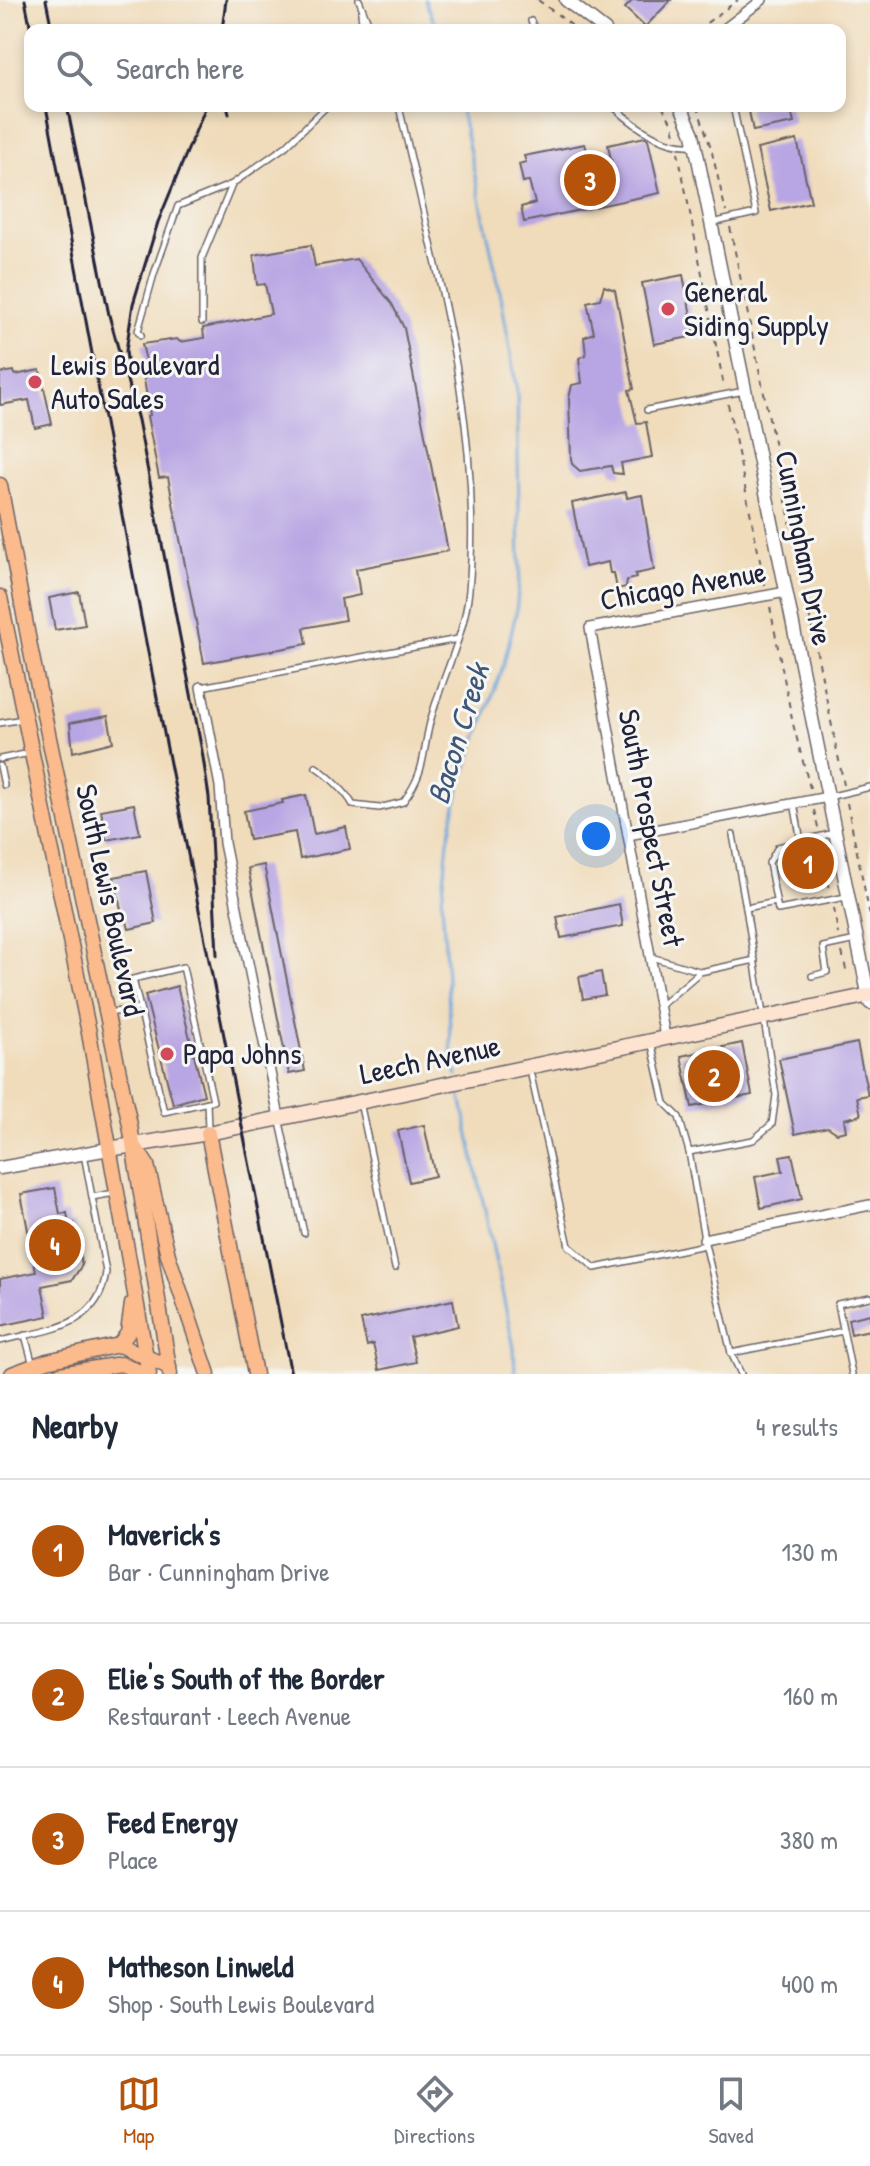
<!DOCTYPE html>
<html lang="en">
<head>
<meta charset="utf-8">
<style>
  :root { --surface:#fff; --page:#f6f6f7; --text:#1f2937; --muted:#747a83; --line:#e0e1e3; --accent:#b45309 }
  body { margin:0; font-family:"Patrick Hand",sans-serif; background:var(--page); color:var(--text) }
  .you { position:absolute; left:596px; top:836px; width:28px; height:28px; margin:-20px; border:6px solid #fff; border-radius:50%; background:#1a73e8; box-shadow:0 0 0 12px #1a73e833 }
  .badge { display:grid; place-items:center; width:52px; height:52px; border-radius:50%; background:var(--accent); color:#fff; font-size:26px; font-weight:700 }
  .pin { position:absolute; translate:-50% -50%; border:4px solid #fff; box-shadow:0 2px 8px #0006 }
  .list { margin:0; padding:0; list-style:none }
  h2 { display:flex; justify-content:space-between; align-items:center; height:104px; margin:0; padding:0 32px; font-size:34px }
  h2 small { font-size:26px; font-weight:400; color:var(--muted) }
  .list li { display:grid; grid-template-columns:52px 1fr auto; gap:24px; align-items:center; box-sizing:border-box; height:144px; padding:0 32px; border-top:2px solid var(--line) }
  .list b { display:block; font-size:30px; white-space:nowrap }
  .list p { margin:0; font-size:26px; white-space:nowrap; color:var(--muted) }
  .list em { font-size:26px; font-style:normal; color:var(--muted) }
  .icon { flex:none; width:44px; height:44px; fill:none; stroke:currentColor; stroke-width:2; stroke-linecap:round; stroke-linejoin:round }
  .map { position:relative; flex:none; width:870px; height:1374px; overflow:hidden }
  .search { position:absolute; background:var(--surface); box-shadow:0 4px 12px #0003; left:24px; right:24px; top:24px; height:88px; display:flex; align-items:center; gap:20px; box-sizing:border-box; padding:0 28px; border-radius:16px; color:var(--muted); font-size:30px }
  .sheet { height:680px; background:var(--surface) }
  nav { display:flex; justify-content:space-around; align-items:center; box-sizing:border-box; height:112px; border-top:2px solid var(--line); background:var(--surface); font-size:22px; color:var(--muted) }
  nav a { display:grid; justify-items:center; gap:4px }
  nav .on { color:var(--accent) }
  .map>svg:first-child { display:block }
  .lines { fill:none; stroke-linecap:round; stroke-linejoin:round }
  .stream { stroke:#67a3d8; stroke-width:3 }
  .building { fill:#b8a5e3 }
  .service-casing { stroke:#6a6367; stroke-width:8 }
  .minor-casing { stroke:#6a6367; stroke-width:12 }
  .tertiary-casing { stroke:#6a6367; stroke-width:15 }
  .secondary-casing { stroke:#6a6367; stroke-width:17 }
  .primary-casing { stroke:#6a6367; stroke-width:17 }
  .path { stroke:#6a6367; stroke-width:2; stroke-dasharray:6 6; stroke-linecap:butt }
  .service { stroke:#fff; stroke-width:5 }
  .minor { stroke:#fff; stroke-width:9 }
  .tertiary { stroke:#fff; stroke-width:12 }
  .secondary { stroke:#fde4d1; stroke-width:14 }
  .primary { stroke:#fbbb8c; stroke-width:14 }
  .rail { stroke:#22223b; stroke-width:3 }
  .poi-dot { fill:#d1495b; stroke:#f6f6f2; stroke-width:3 }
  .labels { text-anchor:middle; stroke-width:6; stroke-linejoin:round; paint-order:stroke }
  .poi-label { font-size:30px; fill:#22223b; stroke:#f6f6f2; text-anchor:start }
  .street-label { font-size:30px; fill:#22223b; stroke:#f6f6f2 }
  .water-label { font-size:32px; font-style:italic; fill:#3e567a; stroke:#f6f6f2 }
</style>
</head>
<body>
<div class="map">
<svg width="870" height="1374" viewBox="0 0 870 1374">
  <rect width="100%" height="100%" fill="#f6f6f2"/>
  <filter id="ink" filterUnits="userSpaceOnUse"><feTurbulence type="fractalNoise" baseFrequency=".0125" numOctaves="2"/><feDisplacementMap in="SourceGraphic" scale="16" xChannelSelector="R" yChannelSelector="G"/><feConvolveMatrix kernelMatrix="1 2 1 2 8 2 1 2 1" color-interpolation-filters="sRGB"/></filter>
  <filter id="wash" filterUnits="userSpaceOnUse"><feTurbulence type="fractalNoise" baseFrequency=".006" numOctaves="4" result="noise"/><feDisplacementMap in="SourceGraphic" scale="32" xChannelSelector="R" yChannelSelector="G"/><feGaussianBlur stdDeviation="1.8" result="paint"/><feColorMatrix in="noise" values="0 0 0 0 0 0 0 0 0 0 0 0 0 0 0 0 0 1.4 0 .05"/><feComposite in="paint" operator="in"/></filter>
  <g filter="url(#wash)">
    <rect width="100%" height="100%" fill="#f0dbba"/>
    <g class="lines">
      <g class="stream">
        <polyline points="425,0 437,30"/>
        <polyline points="457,1076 452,1057 442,900 448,841 460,786 504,663 516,613 520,571 517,392 501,296 460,106"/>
        <polyline points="459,1088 514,1348 515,1374"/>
      </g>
    </g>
    <g id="blocks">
      <g class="building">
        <polygon points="633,0 671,0 645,27 625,8"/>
        <polygon points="748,106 790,106 794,123 753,131"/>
        <polygon points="645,137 648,139 660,193 524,222 521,207 535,203 529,181 523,182 519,164 526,162 524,156 585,144 594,179 614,175 608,145"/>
        <polygon points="797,140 811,202 771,211 757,149"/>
        <polygon points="311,245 315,266 356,259 392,304 404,328 448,551 356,569 360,595 341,599 345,620 304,628 307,644 204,663 168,477 159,478 147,416 150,415 142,368 147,366 142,344 177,339 180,342 204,338 203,328 271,314 265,284 257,285 254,255"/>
        <polygon points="683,275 695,336 654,344 642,283"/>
        <polygon points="604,286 615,290 634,389 629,390 637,423 646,422 652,457 621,463 623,474 613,473 611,466 580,471 572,464 571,459 569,398 572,385 582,383 579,358 586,355 584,337 594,333 587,302 600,299"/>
        <polygon points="40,370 52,424 35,428 29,400 0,405 0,373 14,371 15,375"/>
        <polygon points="626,492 627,498 642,495 654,570 635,574 636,578 627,580 626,587 617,589 614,573 610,573 608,562 585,567 572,503"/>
        <polygon points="79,592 85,625 55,630 49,598"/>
        <polygon points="108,716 113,742 73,752 70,723"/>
        <polygon points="306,795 314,834 346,827 350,849 300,859 295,832 249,840 244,811 283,803 282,800"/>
        <polygon points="134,804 140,834 106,840 101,810"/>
        <polygon points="818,850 824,880 791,887 788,877 798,875 794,855"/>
        <polygon points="264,865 305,1071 289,1074 248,868"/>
        <polygon points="146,871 156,923 129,929 126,918 123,919 114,877"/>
        <polygon points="619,904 623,926 561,938 557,917"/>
        <polygon points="601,972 605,995 583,999 579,977"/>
        <polygon points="177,986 204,1095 173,1104 145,995"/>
        <polygon points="742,1043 752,1095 692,1107 681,1056"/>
        <polygon points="857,1043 868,1095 857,1097 861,1115 844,1119 846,1131 837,1133 828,1127 795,1134 779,1059"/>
        <polygon points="424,1125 435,1176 409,1182 398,1131"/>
        <polygon points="792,1154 802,1199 761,1208 755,1177 783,1171 780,1156"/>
        <polygon points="55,1188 60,1214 67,1213 69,1224 74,1223 82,1265 72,1280 42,1286 48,1316 0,1326 0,1279 36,1272 21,1194"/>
        <polygon points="453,1300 458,1326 410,1337 416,1362 379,1370 373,1344 367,1346 361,1320"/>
        <polygon points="870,1314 870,1330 851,1334 848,1319"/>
      </g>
    </g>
  </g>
  <g filter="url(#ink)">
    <use href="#blocks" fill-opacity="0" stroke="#6a6367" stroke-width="2"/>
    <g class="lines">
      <defs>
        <g id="service">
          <polyline points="359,0 371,30"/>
          <polyline points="361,13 363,30"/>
          <polyline points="531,21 535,30"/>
          <path d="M 616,106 L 615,108 C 637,128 665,148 696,145"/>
          <polyline points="712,223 756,213 733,106"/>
          <polyline points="202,322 202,258 232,185"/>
          <polyline points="141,335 138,331 154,274 178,206 232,184 286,146 327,106"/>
          <polyline points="647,410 744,391"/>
          <polyline points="201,687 458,639"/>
          <polyline points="0,723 23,719"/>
          <polyline points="0,759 30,753"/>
          <polyline points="0,766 4,785"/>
          <path d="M 316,767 C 328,775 347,793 353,805 L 379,808 L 403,802 C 429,768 421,748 433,712 C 445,671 465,633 469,590 C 484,426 434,264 399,106"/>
          <polyline points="828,797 870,787"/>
          <polyline points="794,803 801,841"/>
          <polyline points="834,833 778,847 769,863 778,910 846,897"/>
          <polyline points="733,835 746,908"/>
          <polyline points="651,957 699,971"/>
          <polyline points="812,976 827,972 823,947 856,940"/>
          <polyline points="660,1006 700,972 755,960"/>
          <polyline points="108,1013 140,1008 133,979 183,967 213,1101 164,1112 140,1008"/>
          <polyline points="651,1041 665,1103 679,1117 689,1152 753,1140 772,1124 776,1095 746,908 776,902"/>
          <polyline points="530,1071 569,1246 595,1268 705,1245"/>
          <polyline points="207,1102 208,1129"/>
          <polyline points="360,1102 395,1268"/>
          <polyline points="280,1122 304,1233"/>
          <polyline points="689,1152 704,1239 731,1353 741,1374"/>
          <polyline points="92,1197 115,1193"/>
          <polyline points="25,1335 33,1365"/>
          <path d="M 0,1341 C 45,1330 99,1329 106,1272 L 84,1154"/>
          <polyline points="731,1353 843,1331"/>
          <polyline points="852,1374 838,1304 870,1297"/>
        </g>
        <g id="minor">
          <polyline points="723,30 762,0"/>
          <polyline points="201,687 220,786 224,843 279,1117"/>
          <polyline points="628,835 828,797"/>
          <polyline points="665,1037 590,628 786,592"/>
          <polyline points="704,1239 870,1205"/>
        </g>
        <g id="tertiary">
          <polyline points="566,0 605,30"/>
          <polyline points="681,106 693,134 870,1003"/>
          <polyline points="0,1168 109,1149"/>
        </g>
        <polyline id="secondary" points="109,1149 208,1133 418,1090 870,995"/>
        <g id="primary">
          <polyline points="0,485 31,652 130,1125 170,1374"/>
          <polyline points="0,597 89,1033 149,1374"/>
          <polyline points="208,1133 255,1374"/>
          <polyline points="137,1150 147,1165 168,1255 208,1374"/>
          <polyline points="119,1345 169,1367"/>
          <polyline points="12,1374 47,1361 119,1345 128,1333 132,1304"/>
          <polyline points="60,1374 121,1364 145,1374"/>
        </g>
      </defs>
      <use href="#service" class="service-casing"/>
      <use href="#minor" class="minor-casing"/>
      <use href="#tertiary" class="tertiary-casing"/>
      <use href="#secondary" class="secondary-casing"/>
      <use href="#primary" class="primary-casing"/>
      <g class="path">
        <polyline points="538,0 578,30"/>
        <polyline points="697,30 738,0"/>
        <polyline points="662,106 673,125 675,134"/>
        <polyline points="697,106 711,148 726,212"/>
        <polyline points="678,152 724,386"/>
        <polyline points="730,227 844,785"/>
        <polyline points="728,404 765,585"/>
        <polyline points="770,607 793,724 810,788"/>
        <polyline points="847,803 870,916"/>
        <polyline points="814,810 818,828"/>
        <polyline points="821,846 830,890"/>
        <polyline points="834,908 838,934"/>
        <polyline points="842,952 847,974"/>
      </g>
      <use href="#service" class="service"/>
      <use href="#minor" class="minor"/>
      <use href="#tertiary" class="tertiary"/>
      <use href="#secondary" class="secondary"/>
      <use href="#primary" class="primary"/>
      <g class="rail">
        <polyline points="25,0 31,30"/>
        <polyline points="46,0 52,30"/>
        <polyline points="222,30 226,0"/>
        <polyline points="46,106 141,617 291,1374"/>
        <polyline points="67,106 109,315 138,420 202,751 209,797 217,955"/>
        <polyline points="227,106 229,114"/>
        <polyline points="127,360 126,351 133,304 158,222 206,106"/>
      </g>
    </g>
  </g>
  <g class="poi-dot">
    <circle cx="668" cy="309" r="8"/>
    <circle cx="35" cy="382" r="8"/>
    <circle cx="167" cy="1054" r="8"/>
  </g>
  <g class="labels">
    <g class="poi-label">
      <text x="684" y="302">General<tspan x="684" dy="34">Siding Supply</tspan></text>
      <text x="51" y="375">Lewis Boulevard<tspan x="51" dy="34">Auto Sales</tspan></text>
      <text x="183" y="1064">Papa Johns</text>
    </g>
    <g class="street-label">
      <text transform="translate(804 548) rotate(79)" y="10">Cunningham Drive</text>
      <text transform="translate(683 586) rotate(-10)" y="10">Chicago Avenue</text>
      <text transform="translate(651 828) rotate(79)" y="10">South Prospect Street</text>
      <text transform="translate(110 900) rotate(78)" y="10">South Lewis Boulevard</text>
      <text transform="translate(430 1060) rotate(-12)" y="10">Leech Avenue</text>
    </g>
    <g class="water-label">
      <text transform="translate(458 734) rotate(-73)" y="11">Bacon Creek</text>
    </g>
  </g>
</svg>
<div class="you"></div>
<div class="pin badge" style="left:808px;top:863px">1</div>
<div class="pin badge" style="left:714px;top:1076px">2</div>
<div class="pin badge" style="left:590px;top:180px">3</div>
<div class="pin badge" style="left:55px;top:1245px">4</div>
<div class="search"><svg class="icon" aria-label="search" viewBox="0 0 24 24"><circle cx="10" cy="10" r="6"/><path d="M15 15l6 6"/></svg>Search here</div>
</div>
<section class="sheet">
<h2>Nearby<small>4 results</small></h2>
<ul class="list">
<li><span class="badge">1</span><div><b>Maverick's</b><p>Bar · Cunningham Drive</p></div><em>130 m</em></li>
<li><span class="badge">2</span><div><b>Elie's South of the Border</b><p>Restaurant · Leech Avenue</p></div><em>160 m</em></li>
<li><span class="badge">3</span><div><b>Feed Energy</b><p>Place</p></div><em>380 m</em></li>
<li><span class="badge">4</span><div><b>Matheson Linweld</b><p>Shop · South Lewis Boulevard</p></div><em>400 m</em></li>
</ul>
</section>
<nav>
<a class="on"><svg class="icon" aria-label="map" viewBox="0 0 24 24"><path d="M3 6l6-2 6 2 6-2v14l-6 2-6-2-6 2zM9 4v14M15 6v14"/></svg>Map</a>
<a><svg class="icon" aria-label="directions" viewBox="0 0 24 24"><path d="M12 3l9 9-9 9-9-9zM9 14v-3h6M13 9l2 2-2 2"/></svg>Directions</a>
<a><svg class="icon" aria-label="saved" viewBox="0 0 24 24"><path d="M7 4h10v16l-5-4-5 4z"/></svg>Saved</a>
</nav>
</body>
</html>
